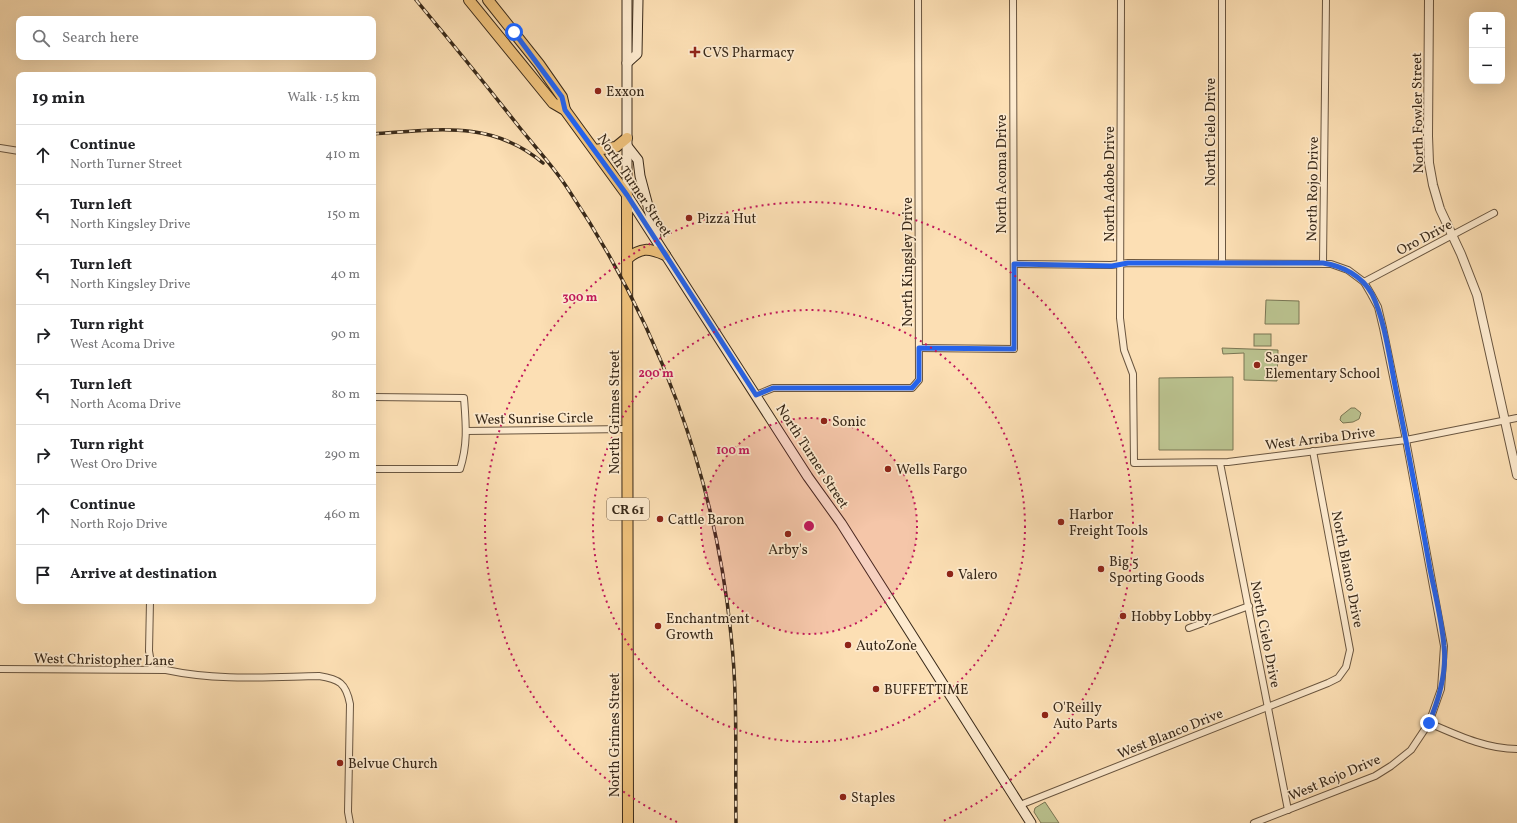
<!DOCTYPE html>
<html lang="en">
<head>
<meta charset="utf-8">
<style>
  :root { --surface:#fff; --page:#f6f6f6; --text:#202124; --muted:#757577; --line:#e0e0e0 }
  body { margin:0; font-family:Vollkorn,serif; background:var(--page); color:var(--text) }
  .controls { position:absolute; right:12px; top:12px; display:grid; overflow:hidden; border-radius:8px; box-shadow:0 4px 16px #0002 }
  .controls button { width:36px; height:36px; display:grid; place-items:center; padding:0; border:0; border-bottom:1px solid var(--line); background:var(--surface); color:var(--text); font:20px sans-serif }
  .stop { position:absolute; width:12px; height:12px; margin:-9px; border:3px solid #2563eb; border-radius:50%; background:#fff }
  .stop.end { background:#2563eb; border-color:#fff; box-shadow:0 1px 4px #0008 }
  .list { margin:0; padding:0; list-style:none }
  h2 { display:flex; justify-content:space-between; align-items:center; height:52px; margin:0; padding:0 16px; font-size:17px }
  h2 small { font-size:13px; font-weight:400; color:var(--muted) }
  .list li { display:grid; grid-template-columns:26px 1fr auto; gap:12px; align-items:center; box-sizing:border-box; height:60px; padding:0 16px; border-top:1px solid var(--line) }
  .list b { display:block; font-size:15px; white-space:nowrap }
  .list p { margin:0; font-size:13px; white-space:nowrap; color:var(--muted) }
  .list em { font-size:13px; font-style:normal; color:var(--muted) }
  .icon { flex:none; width:22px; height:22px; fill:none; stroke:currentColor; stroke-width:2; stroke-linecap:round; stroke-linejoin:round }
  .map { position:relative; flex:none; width:1517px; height:823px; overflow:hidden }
  .search { position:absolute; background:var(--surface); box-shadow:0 4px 16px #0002; left:16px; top:16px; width:360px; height:44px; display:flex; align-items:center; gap:10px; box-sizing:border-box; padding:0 14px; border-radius:8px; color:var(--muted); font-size:15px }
  .panel { position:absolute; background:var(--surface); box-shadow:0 4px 16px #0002; left:16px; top:72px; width:360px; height:532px; border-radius:8px }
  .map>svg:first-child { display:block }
  .green { fill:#bbc390; stroke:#7a7654 }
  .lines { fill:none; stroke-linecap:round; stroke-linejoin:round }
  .minor-casing { stroke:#6a5640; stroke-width:8 }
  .tertiary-casing { stroke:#6a5640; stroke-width:10 }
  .secondary-casing { stroke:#392919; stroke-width:11 }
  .primary-casing { stroke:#392919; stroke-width:12 }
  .minor { stroke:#fdeace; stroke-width:6 }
  .tertiary { stroke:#fdeace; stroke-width:8 }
  .secondary { stroke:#fdeace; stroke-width:9 }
  .primary { stroke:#eec07a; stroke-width:10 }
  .rail-casing { stroke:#392919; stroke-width:3.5 }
  .rail { stroke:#fdeace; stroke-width:2; stroke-dasharray:6; stroke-linecap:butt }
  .route { stroke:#2563eb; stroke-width:5 }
  .ring { fill:none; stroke:#c2185b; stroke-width:2; stroke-dasharray:2 4 }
  .poi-dot { fill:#8f2418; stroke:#fdeace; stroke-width:1.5 }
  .labels { text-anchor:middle; stroke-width:3.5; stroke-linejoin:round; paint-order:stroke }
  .shield { fill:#fdeace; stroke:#74634f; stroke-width:1 }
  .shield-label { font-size:13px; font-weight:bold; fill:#392919 }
  .poi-label { font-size:14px; fill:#392919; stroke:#fdeace; text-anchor:start }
  .street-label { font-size:14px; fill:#392919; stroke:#fdeace }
  .centre { fill:#c2185b; stroke:#fdeace; stroke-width:2 }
  .ring-label { font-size:12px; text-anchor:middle; font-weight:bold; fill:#c2185b; stroke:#fdeace; stroke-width:3.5; stroke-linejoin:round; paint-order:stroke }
</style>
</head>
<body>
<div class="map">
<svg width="1517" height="823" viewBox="0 0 1517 823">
  <rect width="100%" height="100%" fill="#fcdfb4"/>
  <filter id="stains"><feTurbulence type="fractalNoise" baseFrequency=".005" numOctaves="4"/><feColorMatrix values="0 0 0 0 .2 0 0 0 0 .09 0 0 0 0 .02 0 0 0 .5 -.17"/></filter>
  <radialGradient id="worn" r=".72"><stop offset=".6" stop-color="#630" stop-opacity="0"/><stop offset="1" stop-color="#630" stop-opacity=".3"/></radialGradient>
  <g class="green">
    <polygon points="1266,300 1299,301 1299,324 1265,324"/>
    <rect x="1254" y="334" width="17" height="12"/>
    <polygon points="1222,348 1278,350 1277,381 1244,380 1244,353 1223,354"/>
    <polygon points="1233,377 1233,450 1159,450 1159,378"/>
    <polygon points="1351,408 1355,408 1361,413 1359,419 1353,422 1343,423 1340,420 1341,416"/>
    <polygon points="1045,802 1059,823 1041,823 1034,812 1035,808"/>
  </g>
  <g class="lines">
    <defs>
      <g id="minor">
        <polyline points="1121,0 1120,318 1124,350 1133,374 1134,463 1228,462 1406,440 1517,418"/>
        <polyline points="0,148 19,151"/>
        <polyline points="1222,263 1222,0"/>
        <polyline points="1323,263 1326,0"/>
        <polyline points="1014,264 1111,265 1128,263 1331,264 1348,270 1364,282 1371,294 1378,307 1383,328 1406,440 1444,646 1441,689 1429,723 1411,750 1391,766 1375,776 1254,823"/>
        <polyline points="1364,282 1494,213"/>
        <polyline points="919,348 1014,349 1013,0"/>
        <polyline points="756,395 773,388 912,388 919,380 918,0"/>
        <path d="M 373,397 L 464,398 C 466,424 468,444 460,469 L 373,469"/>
        <polyline points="466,431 627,429"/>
        <polyline points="1220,463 1288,810"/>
        <polyline points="150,601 149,651 152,669"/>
        <polyline points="1189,628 1249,606"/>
        <path d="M 0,669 L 166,670 C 217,681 267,677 319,676 C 339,679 346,683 350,704 L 348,812 L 350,823"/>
        <path d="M 1429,723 C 1457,735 1486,749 1517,749"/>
        <polyline points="1020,805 1328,683 1338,678 1346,667 1350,650 1313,451"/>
      </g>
      <polyline id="tertiary" points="1429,0 1428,136 1429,163 1433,185 1440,209 1461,254 1477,295 1517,475"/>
      <g id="secondary">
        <polyline points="627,0 627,195 808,477 841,523 1031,823"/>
        <polyline points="627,63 637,54 638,0"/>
        <polyline points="627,146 638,160 640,176 656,236"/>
      </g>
      <g id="primary">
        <polyline points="469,0 553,103 565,110 627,195 628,823"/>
        <polyline points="488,0 539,64 562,97 565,110"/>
        <polyline points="595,150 616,147 627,138"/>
        <path d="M 627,259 C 641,247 649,248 665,255"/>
      </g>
    </defs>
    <use href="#minor" class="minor-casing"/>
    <use href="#tertiary" class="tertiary-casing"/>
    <use href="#secondary" class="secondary-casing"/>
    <use href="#primary" class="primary-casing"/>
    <use href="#minor" class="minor"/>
    <use href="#tertiary" class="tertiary"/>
    <use href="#secondary" class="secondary"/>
    <use href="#primary" class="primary"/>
    <defs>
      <g id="rail">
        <path d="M 416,0 C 451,42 486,85 520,128 C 536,148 554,167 568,189 C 658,323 715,475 731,635 C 738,698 735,761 736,823"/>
        <path d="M 373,134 C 435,130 491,119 543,163"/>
      </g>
    </defs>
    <use href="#rail" class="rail-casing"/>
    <use href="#rail" class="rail"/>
  </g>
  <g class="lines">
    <path class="route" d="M 514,32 L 562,97 L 565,110 L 627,195 L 756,395 L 773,388 L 912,388 L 919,380 L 919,348 L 1014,349 L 1014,264 L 1112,266 L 1128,263 L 1323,263 C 1343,266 1362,276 1372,294 C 1386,322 1391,369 1398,400 C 1409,456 1420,512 1430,569 C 1435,594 1442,621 1444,646 C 1447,672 1439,699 1429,723"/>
  </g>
  <circle cx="809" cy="526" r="108" fill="#c2185b" fill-opacity=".12"/>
  <g class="ring">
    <circle cx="809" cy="526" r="108"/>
    <circle cx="809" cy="526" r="216"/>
    <path d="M677 822A324 324 0 1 1 941 822"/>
  </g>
  <g class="poi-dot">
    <path d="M693 46h4v4h4v4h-4v4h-4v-4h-4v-4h4z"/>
    <circle cx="598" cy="91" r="4"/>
    <circle cx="689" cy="218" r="4"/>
    <circle cx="1257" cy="365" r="4"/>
    <circle cx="824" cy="421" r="4"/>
    <circle cx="888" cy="469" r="4"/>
    <circle cx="660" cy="519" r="4"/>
    <circle cx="1061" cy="522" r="4"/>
    <circle cx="788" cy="534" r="4"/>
    <circle cx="1101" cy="569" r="4"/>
    <circle cx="950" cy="574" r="4"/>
    <circle cx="1123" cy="616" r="4"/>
    <circle cx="658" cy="626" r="4"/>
    <circle cx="848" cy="645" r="4"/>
    <circle cx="876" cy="689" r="4"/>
    <circle cx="1045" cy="715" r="4"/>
    <circle cx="340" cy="763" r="4"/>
    <circle cx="843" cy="797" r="4"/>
  </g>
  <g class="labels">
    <rect class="shield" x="607" y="498" width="42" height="22" rx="3"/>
    <g class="shield-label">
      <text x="628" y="514">CR 61</text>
    </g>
    <g class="poi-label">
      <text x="703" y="57">CVS Pharmacy</text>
      <text x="606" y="96">Exxon</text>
      <text x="697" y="223">Pizza Hut</text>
      <text x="1265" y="362">Sanger<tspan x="1265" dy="16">Elementary School</tspan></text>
      <text x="832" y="426">Sonic</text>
      <text x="896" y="474">Wells Fargo</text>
      <text x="1069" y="519">Harbor<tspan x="1069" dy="16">Freight Tools</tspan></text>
      <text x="668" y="524">Cattle Baron</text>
      <text x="788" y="554" text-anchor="middle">Arby's</text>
      <text x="1109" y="566">Big 5<tspan x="1109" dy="16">Sporting Goods</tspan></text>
      <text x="958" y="579">Valero</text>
      <text x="1131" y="621">Hobby Lobby</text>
      <text x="666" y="623">Enchantment<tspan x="666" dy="16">Growth</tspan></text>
      <text x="856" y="650">AutoZone</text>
      <text x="884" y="694">BUFFETTIME</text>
      <text x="1053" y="712">O'Reilly<tspan x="1053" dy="16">Auto Parts</tspan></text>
      <text x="348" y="768">Belvue Church</text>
      <text x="851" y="802">Staples</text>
    </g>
    <g class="street-label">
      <text transform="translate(1417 113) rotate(-91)" y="5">North Fowler Street</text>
      <text transform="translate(1210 132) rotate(-90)" y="5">North Cielo Drive</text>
      <text transform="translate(1001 174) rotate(-90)" y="5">North Acoma Drive</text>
      <text transform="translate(1109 184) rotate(-90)" y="5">North Adobe Drive</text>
      <text transform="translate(635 185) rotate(56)" y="5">North Turner Street</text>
      <text transform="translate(1312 189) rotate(-89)" y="5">North Rojo Drive</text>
      <text transform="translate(1424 237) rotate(-28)" y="5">Oro Drive</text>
      <text transform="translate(907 262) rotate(-90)" y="5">North Kingsley Drive</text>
      <text transform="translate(614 412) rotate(-90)" y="5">North Grimes Street</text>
      <text transform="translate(534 418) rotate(-1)" y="5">West Sunrise Circle</text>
      <text transform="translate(1320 438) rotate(-7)" y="5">West Arriba Drive</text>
      <text transform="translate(813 456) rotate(57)" y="5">North Turner Street</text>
      <text transform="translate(1348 569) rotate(79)" y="5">North Blanco Drive</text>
      <text transform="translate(1266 634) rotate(79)" y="5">North Cielo Drive</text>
      <text transform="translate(104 659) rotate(1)" y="5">West Christopher Lane</text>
      <text transform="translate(1170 733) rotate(-22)" y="5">West Blanco Drive</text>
      <text transform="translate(614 735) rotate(-90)" y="5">North Grimes Street</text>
      <text transform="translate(1334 777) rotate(-23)" y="5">West Rojo Drive</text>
    </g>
  </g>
  <circle cx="809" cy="526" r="6" class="centre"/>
  <g class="ring-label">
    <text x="580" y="301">300 m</text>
    <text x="656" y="377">200 m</text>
    <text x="733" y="454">100 m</text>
  </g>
  <rect width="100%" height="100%" filter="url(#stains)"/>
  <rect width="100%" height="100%" fill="url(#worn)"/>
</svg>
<div class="controls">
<button>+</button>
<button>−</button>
</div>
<div class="stop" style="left:514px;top:32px"></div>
<div class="stop end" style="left:1429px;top:723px"></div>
<div class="search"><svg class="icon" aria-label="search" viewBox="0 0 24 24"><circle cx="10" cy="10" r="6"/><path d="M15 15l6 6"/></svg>Search here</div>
<section class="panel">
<h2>19 min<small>Walk · 1.5 km</small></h2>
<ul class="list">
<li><svg class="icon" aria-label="ahead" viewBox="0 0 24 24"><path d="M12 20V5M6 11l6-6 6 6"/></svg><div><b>Continue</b><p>North Turner Street</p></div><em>410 m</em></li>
<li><svg class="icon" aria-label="left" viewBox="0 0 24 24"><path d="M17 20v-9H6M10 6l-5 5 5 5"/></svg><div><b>Turn left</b><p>North Kingsley Drive</p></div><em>150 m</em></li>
<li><svg class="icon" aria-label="left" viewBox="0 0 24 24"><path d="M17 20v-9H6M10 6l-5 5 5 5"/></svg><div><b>Turn left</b><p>North Kingsley Drive</p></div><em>40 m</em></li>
<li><svg class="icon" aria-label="right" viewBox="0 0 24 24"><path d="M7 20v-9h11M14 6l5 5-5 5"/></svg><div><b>Turn right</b><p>West Acoma Drive</p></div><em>90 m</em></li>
<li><svg class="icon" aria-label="left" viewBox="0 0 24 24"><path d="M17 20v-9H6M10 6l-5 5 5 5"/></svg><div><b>Turn left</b><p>North Acoma Drive</p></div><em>80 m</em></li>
<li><svg class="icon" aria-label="right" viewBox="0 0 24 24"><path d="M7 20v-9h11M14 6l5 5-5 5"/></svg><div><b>Turn right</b><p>West Oro Drive</p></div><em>290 m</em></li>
<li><svg class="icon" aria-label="ahead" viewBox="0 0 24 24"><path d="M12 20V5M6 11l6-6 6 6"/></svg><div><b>Continue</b><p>North Rojo Drive</p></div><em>460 m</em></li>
<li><svg class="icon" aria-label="arrive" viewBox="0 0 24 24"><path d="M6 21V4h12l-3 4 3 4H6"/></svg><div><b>Arrive at destination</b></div></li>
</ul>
</section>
</div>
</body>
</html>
